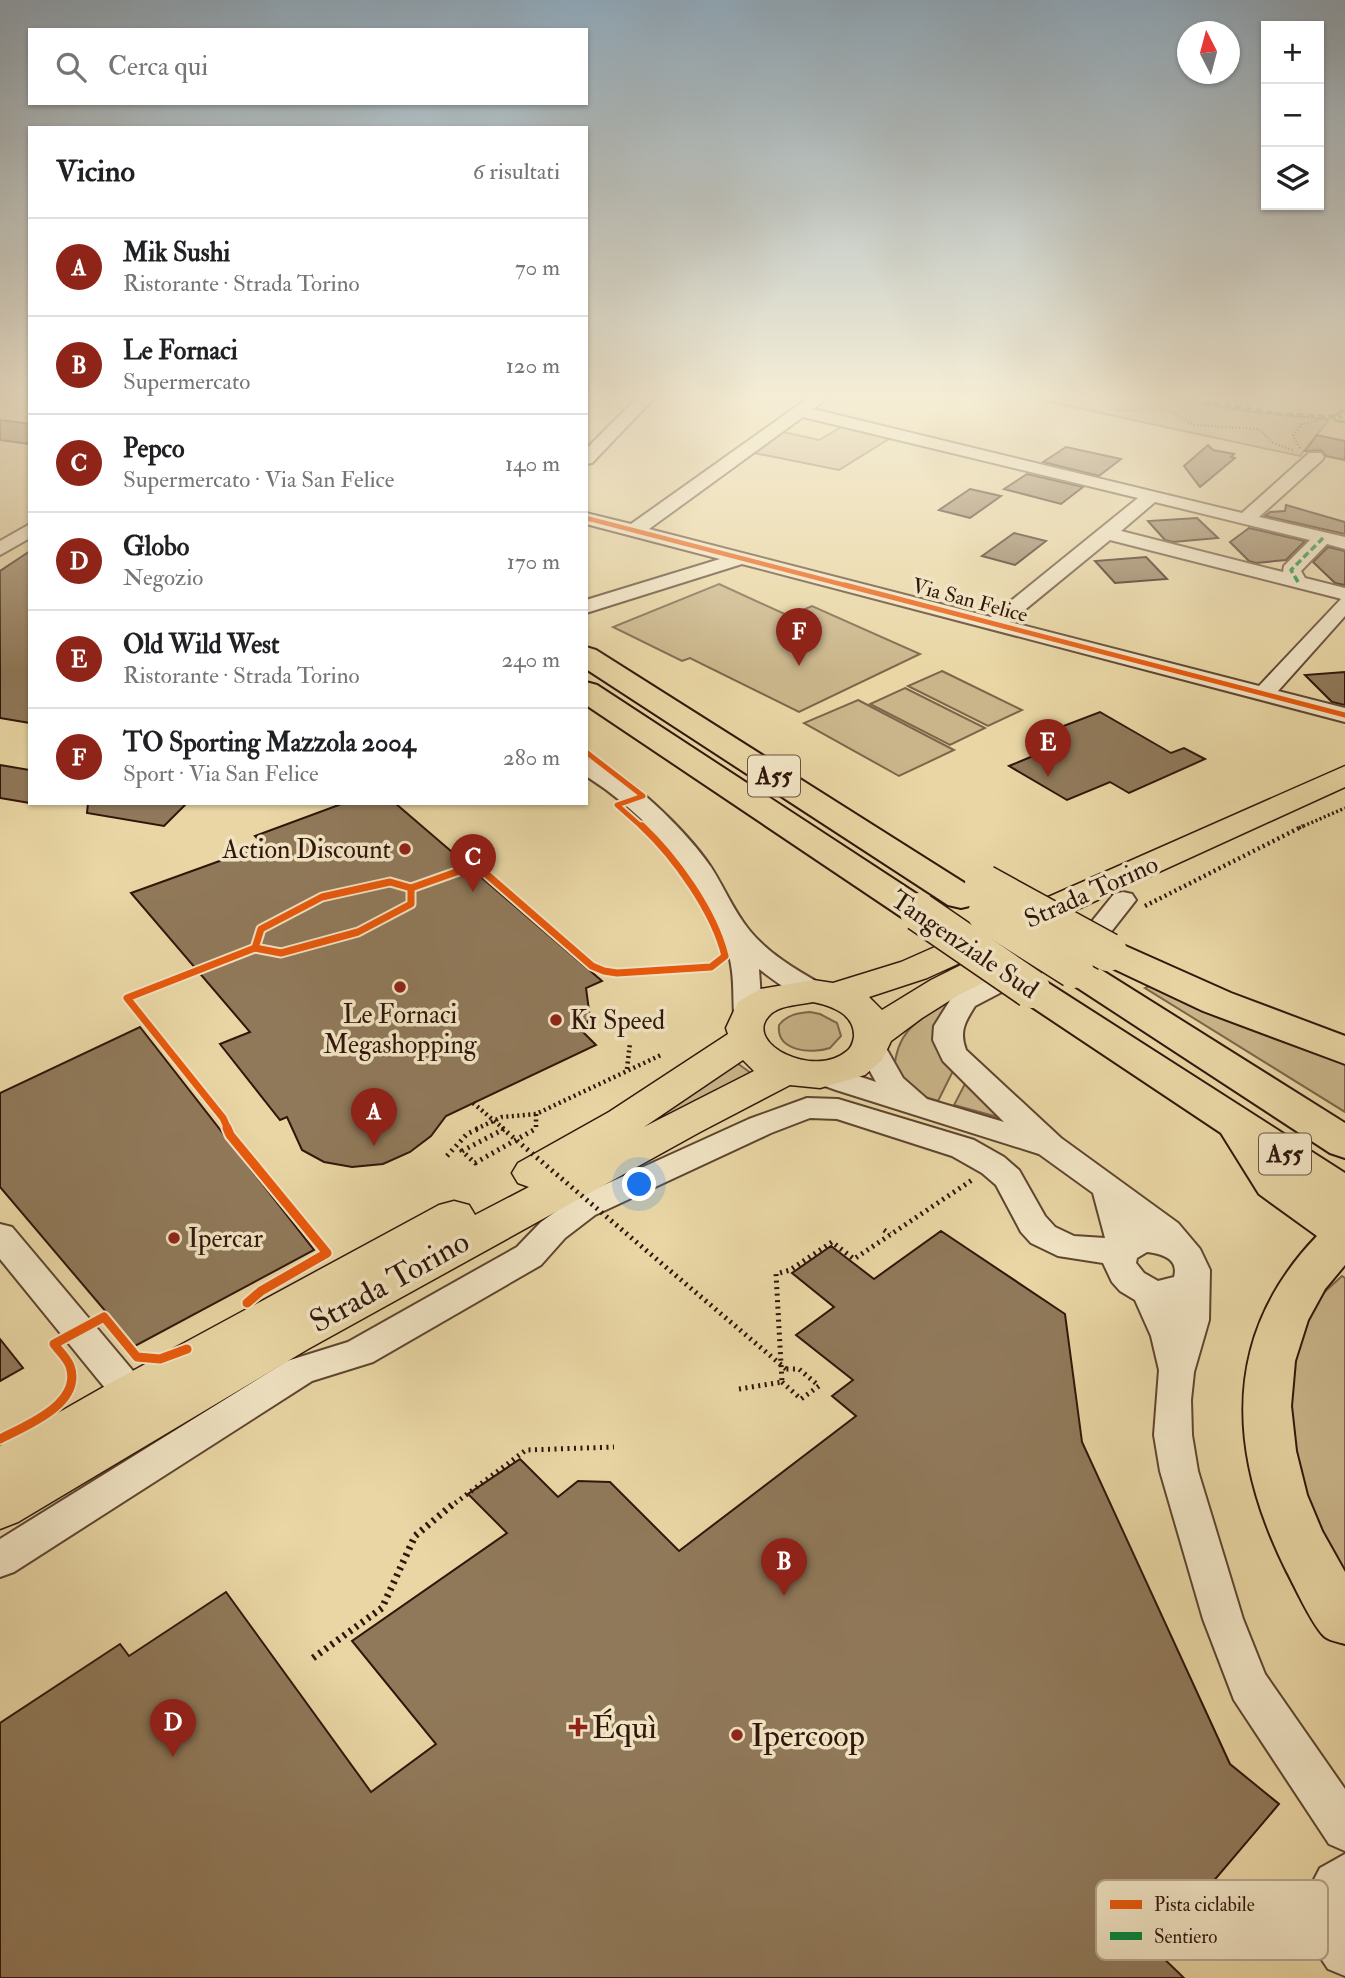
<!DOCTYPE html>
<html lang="it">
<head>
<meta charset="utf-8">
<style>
  :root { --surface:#fff; --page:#f6f6f6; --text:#202124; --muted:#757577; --line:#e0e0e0; --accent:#8f2418 }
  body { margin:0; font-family:"IM FELL Double Pica",serif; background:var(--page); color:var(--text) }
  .controls { position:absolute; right:21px; top:21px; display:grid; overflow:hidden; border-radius:0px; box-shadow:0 2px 5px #0004 }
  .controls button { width:63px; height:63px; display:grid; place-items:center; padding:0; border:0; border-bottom:2px solid var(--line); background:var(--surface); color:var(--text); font:35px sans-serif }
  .compass { position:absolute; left:1177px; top:21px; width:63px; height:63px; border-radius:50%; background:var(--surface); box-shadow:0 2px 5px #0004; rotate:354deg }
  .you { position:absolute; left:640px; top:1185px; width:24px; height:24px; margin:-18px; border:5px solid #fff; border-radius:50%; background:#1a73e8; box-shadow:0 0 0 10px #1a73e833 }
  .badge { display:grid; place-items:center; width:46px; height:46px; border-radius:50%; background:var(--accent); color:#fff; font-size:23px; font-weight:700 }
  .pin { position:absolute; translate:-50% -58px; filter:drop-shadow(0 2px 4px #0008) }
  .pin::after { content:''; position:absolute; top:37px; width:24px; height:21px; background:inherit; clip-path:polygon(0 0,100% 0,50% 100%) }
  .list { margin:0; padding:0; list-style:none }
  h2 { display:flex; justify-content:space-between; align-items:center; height:91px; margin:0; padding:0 28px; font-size:30px }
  h2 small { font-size:23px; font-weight:400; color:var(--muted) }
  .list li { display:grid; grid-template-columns:46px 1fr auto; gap:21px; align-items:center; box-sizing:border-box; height:98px; padding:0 28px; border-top:2px solid var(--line) }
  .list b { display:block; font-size:26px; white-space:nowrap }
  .list p { margin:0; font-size:23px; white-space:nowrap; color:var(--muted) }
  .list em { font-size:23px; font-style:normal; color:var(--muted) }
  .icon { flex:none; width:38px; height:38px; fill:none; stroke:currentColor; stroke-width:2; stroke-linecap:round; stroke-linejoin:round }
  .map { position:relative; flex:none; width:1345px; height:1978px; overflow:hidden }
  .search { position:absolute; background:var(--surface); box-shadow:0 2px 5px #0004; left:28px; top:28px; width:560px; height:77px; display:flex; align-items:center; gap:18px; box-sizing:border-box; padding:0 24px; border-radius:0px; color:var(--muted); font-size:26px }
  .panel { position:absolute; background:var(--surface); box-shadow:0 2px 5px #0004; left:28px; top:126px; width:560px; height:679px; border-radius:0px }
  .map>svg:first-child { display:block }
  .green { fill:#cab58a; stroke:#7d654a; stroke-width:2 }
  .building { fill:#90795a; stroke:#30150a; stroke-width:2 }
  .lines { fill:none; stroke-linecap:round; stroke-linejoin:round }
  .minor-casing { stroke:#5e4530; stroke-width:4 }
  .major-casing { stroke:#30150a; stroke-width:3 }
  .highway-casing { stroke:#30150a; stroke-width:4 }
  .path-far4 { stroke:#30150a; stroke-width:2.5; stroke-dasharray:1 2.5; stroke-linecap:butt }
  .path-far3 { stroke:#30150a; stroke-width:3.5; stroke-dasharray:2 2.5; stroke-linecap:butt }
  .path-far2 { stroke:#30150a; stroke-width:4.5; stroke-dasharray:2 3.5; stroke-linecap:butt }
  .path-far1 { stroke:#30150a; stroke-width:5; stroke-dasharray:2 4.5; stroke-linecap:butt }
  .path { stroke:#30150a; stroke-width:7; stroke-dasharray:2.5 5; stroke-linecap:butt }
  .minor { fill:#f1e4c4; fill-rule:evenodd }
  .major { fill:#e9d6a4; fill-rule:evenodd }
  .highway { fill:#e9d6a4; fill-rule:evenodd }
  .highway-bridge-casing { stroke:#30150a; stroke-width:41; stroke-linecap:butt }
  .path-bridge-far1 { stroke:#30150a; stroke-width:4.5; stroke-dasharray:2 3.5; stroke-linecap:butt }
  .path-bridge { stroke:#30150a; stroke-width:5; stroke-dasharray:2 4.5; stroke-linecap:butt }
  .highway-bridge { stroke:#e9d6a4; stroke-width:38 }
  .quiet { stroke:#00873e; stroke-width:3.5; stroke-dasharray:7 3.5; stroke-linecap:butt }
  .cycleway-far3-casing { stroke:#f1e4c4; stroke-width:7 }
  .cycleway-far2-casing { stroke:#f1e4c4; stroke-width:9 }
  .cycleway-far1-casing { stroke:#f1e4c4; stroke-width:11 }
  .cycleway-casing { stroke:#f1e4c4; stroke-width:13 }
  .cycleway-far3 { stroke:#e8590c; stroke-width:4.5 }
  .cycleway-far2 { stroke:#e8590c; stroke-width:5 }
  .cycleway-far1 { stroke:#e8590c; stroke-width:7 }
  .cycleway { stroke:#e8590c; stroke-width:9 }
  .poi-dot { fill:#8f2418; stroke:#f1e4c4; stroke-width:2.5 }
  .labels { text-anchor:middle; stroke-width:7; stroke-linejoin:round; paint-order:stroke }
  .far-street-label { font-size:21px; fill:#30150a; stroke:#f1e4c4 }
  .shield { fill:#f1e4c4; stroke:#6a5342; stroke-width:2 }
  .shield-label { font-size:24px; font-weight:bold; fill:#30150a }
  .poi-label { font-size:26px; fill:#30150a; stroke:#f1e4c4; text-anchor:start }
  .street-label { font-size:26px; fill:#30150a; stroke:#f1e4c4 }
  .near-street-label { font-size:32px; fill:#30150a; stroke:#f1e4c4 }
  .near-poi-label { font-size:32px; fill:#30150a; stroke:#f1e4c4; text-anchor:start }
  .key { fill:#f1e4c4; stroke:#b7a68c; stroke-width:2 }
  .key-label { font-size:19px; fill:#30150a }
</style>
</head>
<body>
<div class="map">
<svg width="1345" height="1978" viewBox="0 0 1345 1978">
  <rect width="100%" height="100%" fill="#e9d6a4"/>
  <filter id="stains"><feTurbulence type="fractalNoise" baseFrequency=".00286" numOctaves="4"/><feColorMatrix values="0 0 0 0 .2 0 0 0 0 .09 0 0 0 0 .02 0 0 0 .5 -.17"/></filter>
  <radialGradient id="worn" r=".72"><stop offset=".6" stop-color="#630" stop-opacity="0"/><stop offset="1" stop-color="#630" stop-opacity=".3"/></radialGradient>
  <g class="green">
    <polygon points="1013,394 1148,394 1258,413 1329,419 1300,456"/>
    <polygon points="843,426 892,437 839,470 749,452 779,431 819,440"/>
    <polygon points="719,584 789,616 812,606 920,654 799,712 690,658 682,661 613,627"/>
    <polygon points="942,671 1022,710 988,726 908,686"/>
    <polygon points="905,688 985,728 950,745 870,704"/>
    <polygon points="858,700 954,750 899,776 804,723"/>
    <polygon points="1151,985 1345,1063 1345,1112 1145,988"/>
    <path d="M 949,1001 L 952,1002 L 956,1065 L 938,1101 L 922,1096 L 894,1070 C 897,1030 917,1021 949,1001 Z"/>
    <path d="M 810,1012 L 820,1014 L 837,1023 L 841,1036 L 830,1048 C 812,1054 776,1052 779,1025 C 787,1015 797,1013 810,1012 Z"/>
    <polygon points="737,1063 755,1076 466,1220 623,1136"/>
    <polygon points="969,1076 1005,1119 954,1105"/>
    <polygon points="1342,1276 1345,1278 1345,1585 1327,1557 1285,1431 1297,1332 1318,1298"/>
  </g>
  <g class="building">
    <polygon points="0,420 30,424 30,444 0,440"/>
    <polygon points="1317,435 1345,441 1345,460 1326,456 1321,450 1305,451"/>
    <polygon points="1208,445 1213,450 1234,454 1231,457 1235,458 1200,487 1184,466"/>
    <polygon points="1066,447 1121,459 1099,476 1043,462"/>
    <polygon points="1027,474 1083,487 1061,504 1004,489"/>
    <polygon points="970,489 1001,496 970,518 939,510"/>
    <polygon points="1286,505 1345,522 1345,534 1265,516 1270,512 1285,511"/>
    <polygon points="1197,518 1218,538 1173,542 1165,540 1148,521"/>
    <polygon points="1249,528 1305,541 1286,560 1256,563 1249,561 1230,542"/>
    <polygon points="1014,533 1046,541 1015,565 982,556"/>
    <polygon points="1328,547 1345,551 1345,585 1335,583 1313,562"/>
    <polygon points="30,551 30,723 0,718 0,571"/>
    <polygon points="1146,557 1167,579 1115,583 1095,561"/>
    <polygon points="1345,672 1345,705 1332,702 1305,675"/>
    <polygon points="1100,712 1171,753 1184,748 1205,759 1129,793 1110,782 1067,800 1009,766 1050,749 1032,738"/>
    <polygon points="0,765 30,770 30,803 0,798"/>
    <polygon points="88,803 187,803 164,826 87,813"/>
    <polygon points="344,803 395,803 602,981 586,988 590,1018 582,1031 596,1045 446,1116 431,1136 410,1152 383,1164 352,1167 324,1162 302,1150 287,1117 280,1120 220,1044 250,1032 131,893 264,845 255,836"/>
    <polygon points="140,1027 314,1250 135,1346 0,1187 0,1093"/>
    <polygon points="941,1231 1065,1314 1082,1442 1230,1764 1279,1804 1155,1950 1184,1978 0,1978 0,1723 120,1644 129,1656 226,1592 371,1792 436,1744 352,1641 507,1533 468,1494 520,1459 558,1497 578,1481 610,1482 679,1551 856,1416 832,1396 853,1380 796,1335 834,1307 792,1273 831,1246 874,1279"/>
    <polygon points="0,1339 23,1368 0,1381"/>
  </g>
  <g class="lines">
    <defs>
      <g id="minor">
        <polygon points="641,394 658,394 592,463 586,464 586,449"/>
        <path d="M 814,394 L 832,394 L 813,409 L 1242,513 L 1309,453 L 1321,453 L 1324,457 L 1321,461 L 1259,517 L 1345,537 L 1345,549 L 1327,544 L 1301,571 L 1305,578 L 1345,588 L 1345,616 L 1278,691 L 1345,708 L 1345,722 L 742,564 L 586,613 L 586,600 L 720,559 L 586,524 L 586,513 L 631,524 ZM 803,417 L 1138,498 L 991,617 L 649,529 ZM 1155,502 L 1310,540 L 1284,566 L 1283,572 L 1121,531 ZM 1110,540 L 1338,598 L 1341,599 L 1259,686 L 1010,622 Z"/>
        <polygon points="1345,411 1345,421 1336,420 1334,417"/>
        <polygon points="30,524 30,538 0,555 0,541"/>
        <path d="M 586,759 C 624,768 689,834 711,867 C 724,887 734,912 750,931 C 769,954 796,970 823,985 L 827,991 L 823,997 C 800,1003 777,982 759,969 L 762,1014 L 758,1020 L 748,1023 L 738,1020 L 734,1014 C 733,998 734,981 731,965 C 728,942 718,925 708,906 C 677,851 639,810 586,776 Z"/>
        <path d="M 1123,892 L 1132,894 L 1136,900 L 1107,937 L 975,1006 C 965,1022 959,1031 966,1050 L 1061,1138 L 1178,1223 L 1200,1249 L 1210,1270 L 1209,1320 L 1194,1372 L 1191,1400 L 1192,1435 L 1198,1471 L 1243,1619 L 1265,1674 L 1345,1789 L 1345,1851 L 1329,1844 L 1234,1700 L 1203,1619 L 1160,1471 L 1154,1435 L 1159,1370 L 1151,1336 L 1135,1300 L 1120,1291 L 1112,1282 L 1103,1263 L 1058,1256 L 1031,1243 L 1021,1232 L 996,1185 L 982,1173 L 952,1156 L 837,1119 L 810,1118 L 771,1133 L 595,1215 L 565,1238 L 541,1265 L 373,1362 L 312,1381 L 14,1572 L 0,1577 L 0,1539 L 287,1361 L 348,1342 L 517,1247 L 541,1222 L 573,1199 L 749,1119 L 807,1098 L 838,1099 L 974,1140 L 1004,1157 L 1019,1170 L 1045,1216 L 1055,1227 L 1074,1236 L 1105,1238 L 1093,1193 L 1039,1154 L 836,1090 L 808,1080 L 804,1073 L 808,1066 L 819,1063 L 876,1082 L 857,1048 L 862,1041 L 872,1039 L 882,1041 L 903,1078 L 927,1099 L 1004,1122 L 943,1061 L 933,1040 L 934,1026 L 954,994 L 1089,925 L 1114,894 ZM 1147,1252 C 1163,1254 1179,1259 1174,1277 L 1158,1281 L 1144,1273 L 1136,1263 L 1137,1258 Z"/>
        <polygon points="0,1224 12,1227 144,1384 149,1394 144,1404 131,1409 118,1404 0,1259"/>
        <polygon points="1345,1854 1345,1976 1328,1969 1322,1960 1304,1913 1307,1893 1320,1868"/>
      </g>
      <path id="major" d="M 1345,766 L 1345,787 L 927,978 L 869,997 L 882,1010 L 931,980 L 1005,943 L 1018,940 L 1031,943 L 1036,951 L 1031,959 L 957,996 L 922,1018 L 891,1041 L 882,1060 L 865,1075 L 820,1088 L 790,1085 L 700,1132 L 308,1349 L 18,1522 L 0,1529 L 0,1446 L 114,1381 L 439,1205 L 454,1201 L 469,1205 L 475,1215 L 529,1187 L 518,1183 L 512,1173 L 518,1163 L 609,1112 L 728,1034 L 726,1028 L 738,1002 L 760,989 L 813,980 L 833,983 L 901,962 ZM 813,1002 C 832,1006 855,1014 854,1037 C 853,1042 852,1047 847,1051 C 814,1079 745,1044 768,1017 C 777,1005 799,1005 813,1002 ZM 743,1060 L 754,1071 L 644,1127 Z"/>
      <g id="highway">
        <polygon points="586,647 596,650 974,889 979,897 974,905 961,908 948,905 586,669"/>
        <polygon points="586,682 597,685 932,904 937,912 932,920 919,923 906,920 586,705"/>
        <polygon points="1108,941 1121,944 1231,993 1345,1036 1345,1064 1203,1011 1095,960 1089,952 1095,944"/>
        <polygon points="1074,957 1087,961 1345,1123 1345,1158 1330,1153 1061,977 1055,969 1061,961"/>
        <path d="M 1031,977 L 1045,981 L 1345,1173 L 1345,1265 L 1325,1289 L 1308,1320 L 1295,1361 L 1291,1406 L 1296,1451 L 1307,1495 L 1322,1531 L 1345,1572 L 1345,1644 C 1339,1642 1330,1641 1325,1637 C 1313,1627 1295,1587 1287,1572 C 1228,1454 1220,1337 1317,1236 L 1259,1194 L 1221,1133 L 1017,997 L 1012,989 L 1017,981 Z"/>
      </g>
    </defs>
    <use href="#minor" class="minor-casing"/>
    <use href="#major" class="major-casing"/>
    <use href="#highway" class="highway-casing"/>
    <g class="path-far4">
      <polyline points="1091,394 1119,411 1167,409 1194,425 1259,429 1273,443 1295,451"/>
      <polyline points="1300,448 1293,436 1302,424 1327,418"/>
    </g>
    <polyline class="path-far3" points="1299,828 1345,808"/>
    <g class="path-far2">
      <polyline points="1145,906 1303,826"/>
      <polyline points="627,1069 630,1043"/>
      <polyline points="536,1114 536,1129"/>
      <polyline points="476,1129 502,1117 536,1114 663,1054"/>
    </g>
    <g class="path-far1">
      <polyline points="504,1129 462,1151 475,1163 537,1128"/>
      <polyline points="447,1156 467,1134 480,1128"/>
      <polyline points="884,1230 890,1234"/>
      <polyline points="782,1382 801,1399 819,1386 799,1369 786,1369"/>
      <polyline points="739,1389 782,1382 776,1274 790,1270 832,1242 854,1259 972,1180"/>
      <polyline points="450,1507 526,1450 614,1447"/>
    </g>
    <polyline class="path" points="313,1658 382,1608 415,1536 452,1505"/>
    <use href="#minor" class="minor"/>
    <use href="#major" class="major"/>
    <use href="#highway" class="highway"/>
    <defs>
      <g id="highway-bridge">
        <polyline points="984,884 1108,952"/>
        <polyline points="919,912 1031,989"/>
        <polyline points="987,914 1074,969"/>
      </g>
    </defs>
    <use href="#highway-bridge" class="highway-bridge-casing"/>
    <polyline class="path-bridge-far1" points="473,1103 504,1129"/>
    <polyline class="path-bridge" points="502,1128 786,1369"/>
    <use href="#highway-bridge" class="highway-bridge"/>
    <g class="quiet">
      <polyline points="1162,394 1281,414 1342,417"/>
      <polyline points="1298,582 1291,570 1323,538"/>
    </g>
    <defs>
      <polyline id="cycleway-far3" points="586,518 852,587"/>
      <g id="cycleway-far2">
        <polyline points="845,585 1345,715"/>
        <polyline points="586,752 643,796 617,805 643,828"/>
      </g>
      <g id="cycleway-far1">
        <polyline points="255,948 281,953 358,932 411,904 411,888"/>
        <path d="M 228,1129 L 223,1118 L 127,998 L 255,948 L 261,929 L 322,897 L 390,882 L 411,888 L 476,865 L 592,966 L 604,971 L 617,973 L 711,967 L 725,956 C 714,911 675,857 642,826"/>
      </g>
      <g id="cycleway">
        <polyline points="227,1128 230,1135 327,1253 261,1291 247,1303"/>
        <path d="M 0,1439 C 25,1426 83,1404 70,1366 C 67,1358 59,1351 54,1344 L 104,1317 L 137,1357 L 160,1359 L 187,1349"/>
      </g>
    </defs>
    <use href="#cycleway-far3" class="cycleway-far3-casing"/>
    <use href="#cycleway-far2" class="cycleway-far2-casing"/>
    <use href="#cycleway-far1" class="cycleway-far1-casing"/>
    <use href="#cycleway" class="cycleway-casing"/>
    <use href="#cycleway-far3" class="cycleway-far3"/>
    <use href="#cycleway-far2" class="cycleway-far2"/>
    <use href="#cycleway-far1" class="cycleway-far1"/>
    <use href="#cycleway" class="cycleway"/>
  </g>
  <linearGradient id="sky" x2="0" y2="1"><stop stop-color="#8fa7b8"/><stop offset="0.59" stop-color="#f5edd6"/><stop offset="1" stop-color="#f5edd6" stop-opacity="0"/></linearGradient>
  <rect width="1345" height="671" fill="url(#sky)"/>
  <g class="poi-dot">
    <circle cx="405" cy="849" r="7"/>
    <circle cx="400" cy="987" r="7"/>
    <circle cx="556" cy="1020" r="7"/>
    <circle cx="174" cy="1238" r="7"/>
    <path d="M574.5 1716.5h7v7h7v7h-7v7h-7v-7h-7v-7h7z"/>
    <circle cx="737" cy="1735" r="7"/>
  </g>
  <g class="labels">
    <g class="far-street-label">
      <text transform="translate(970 600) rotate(15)" y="7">Via San Felice</text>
    </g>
    <g class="shield">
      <rect x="748" y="755.5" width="52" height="41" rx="5"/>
      <rect x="1259" y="1133.5" width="52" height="41" rx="5"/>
    </g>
    <g class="shield-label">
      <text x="774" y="784">A55</text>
      <text x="1285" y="1162">A55</text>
    </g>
    <g class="poi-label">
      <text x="391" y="858" text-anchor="end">Action Discount</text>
      <text x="400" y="1023" text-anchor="middle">Le Fornaci<tspan x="400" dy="30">Megashopping</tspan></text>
      <text x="570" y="1029">K1 Speed</text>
      <text x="188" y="1247">Ipercar</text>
    </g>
    <g class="street-label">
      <text transform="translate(1091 891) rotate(-24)" y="9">Strada Torino</text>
      <text transform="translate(965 944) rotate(34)" y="9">Tangenziale Sud</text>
    </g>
    <g class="near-street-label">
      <text transform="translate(389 1281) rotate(-29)" y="11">Strada Torino</text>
    </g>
    <g class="near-poi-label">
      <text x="592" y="1738">Équì</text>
      <text x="751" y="1746">Ipercoop</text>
    </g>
  </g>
  <rect x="1096" y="1880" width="232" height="80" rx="10" class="key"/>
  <rect x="1110" y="1900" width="32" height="9" fill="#e8590c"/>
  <rect x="1110" y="1932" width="32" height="8" fill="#00873e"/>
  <g class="key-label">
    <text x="1154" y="1911">Pista ciclabile</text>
    <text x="1154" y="1943">Sentiero</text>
  </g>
  <rect width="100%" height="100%" filter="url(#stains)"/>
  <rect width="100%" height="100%" fill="url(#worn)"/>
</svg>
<div class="controls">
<button>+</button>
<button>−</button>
<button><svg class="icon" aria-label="layers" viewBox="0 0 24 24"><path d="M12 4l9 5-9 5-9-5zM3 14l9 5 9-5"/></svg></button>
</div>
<svg class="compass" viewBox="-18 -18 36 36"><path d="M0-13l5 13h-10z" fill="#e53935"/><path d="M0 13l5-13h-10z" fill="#757577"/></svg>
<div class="you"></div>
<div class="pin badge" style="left:374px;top:1146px">A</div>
<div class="pin badge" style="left:784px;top:1596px">B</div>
<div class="pin badge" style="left:473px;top:892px">C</div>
<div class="pin badge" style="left:173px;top:1757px">D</div>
<div class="pin badge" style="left:1048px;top:777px">E</div>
<div class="pin badge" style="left:799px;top:666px">F</div>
<div class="search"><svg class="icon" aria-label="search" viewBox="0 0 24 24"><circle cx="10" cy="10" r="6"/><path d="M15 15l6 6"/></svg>Cerca qui</div>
<section class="panel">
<h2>Vicino<small>6 risultati</small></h2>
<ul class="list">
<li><span class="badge">A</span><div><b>Mik Sushi</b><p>Ristorante · Strada Torino</p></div><em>70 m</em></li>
<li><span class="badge">B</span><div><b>Le Fornaci</b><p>Supermercato</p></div><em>120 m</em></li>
<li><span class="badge">C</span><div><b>Pepco</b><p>Supermercato · Via San Felice</p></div><em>140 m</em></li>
<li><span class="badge">D</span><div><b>Globo</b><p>Negozio</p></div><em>170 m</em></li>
<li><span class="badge">E</span><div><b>Old Wild West</b><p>Ristorante · Strada Torino</p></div><em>240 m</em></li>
<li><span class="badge">F</span><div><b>TO Sporting Mazzola 2004</b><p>Sport · Via San Felice</p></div><em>280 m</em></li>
</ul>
</section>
</div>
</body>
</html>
